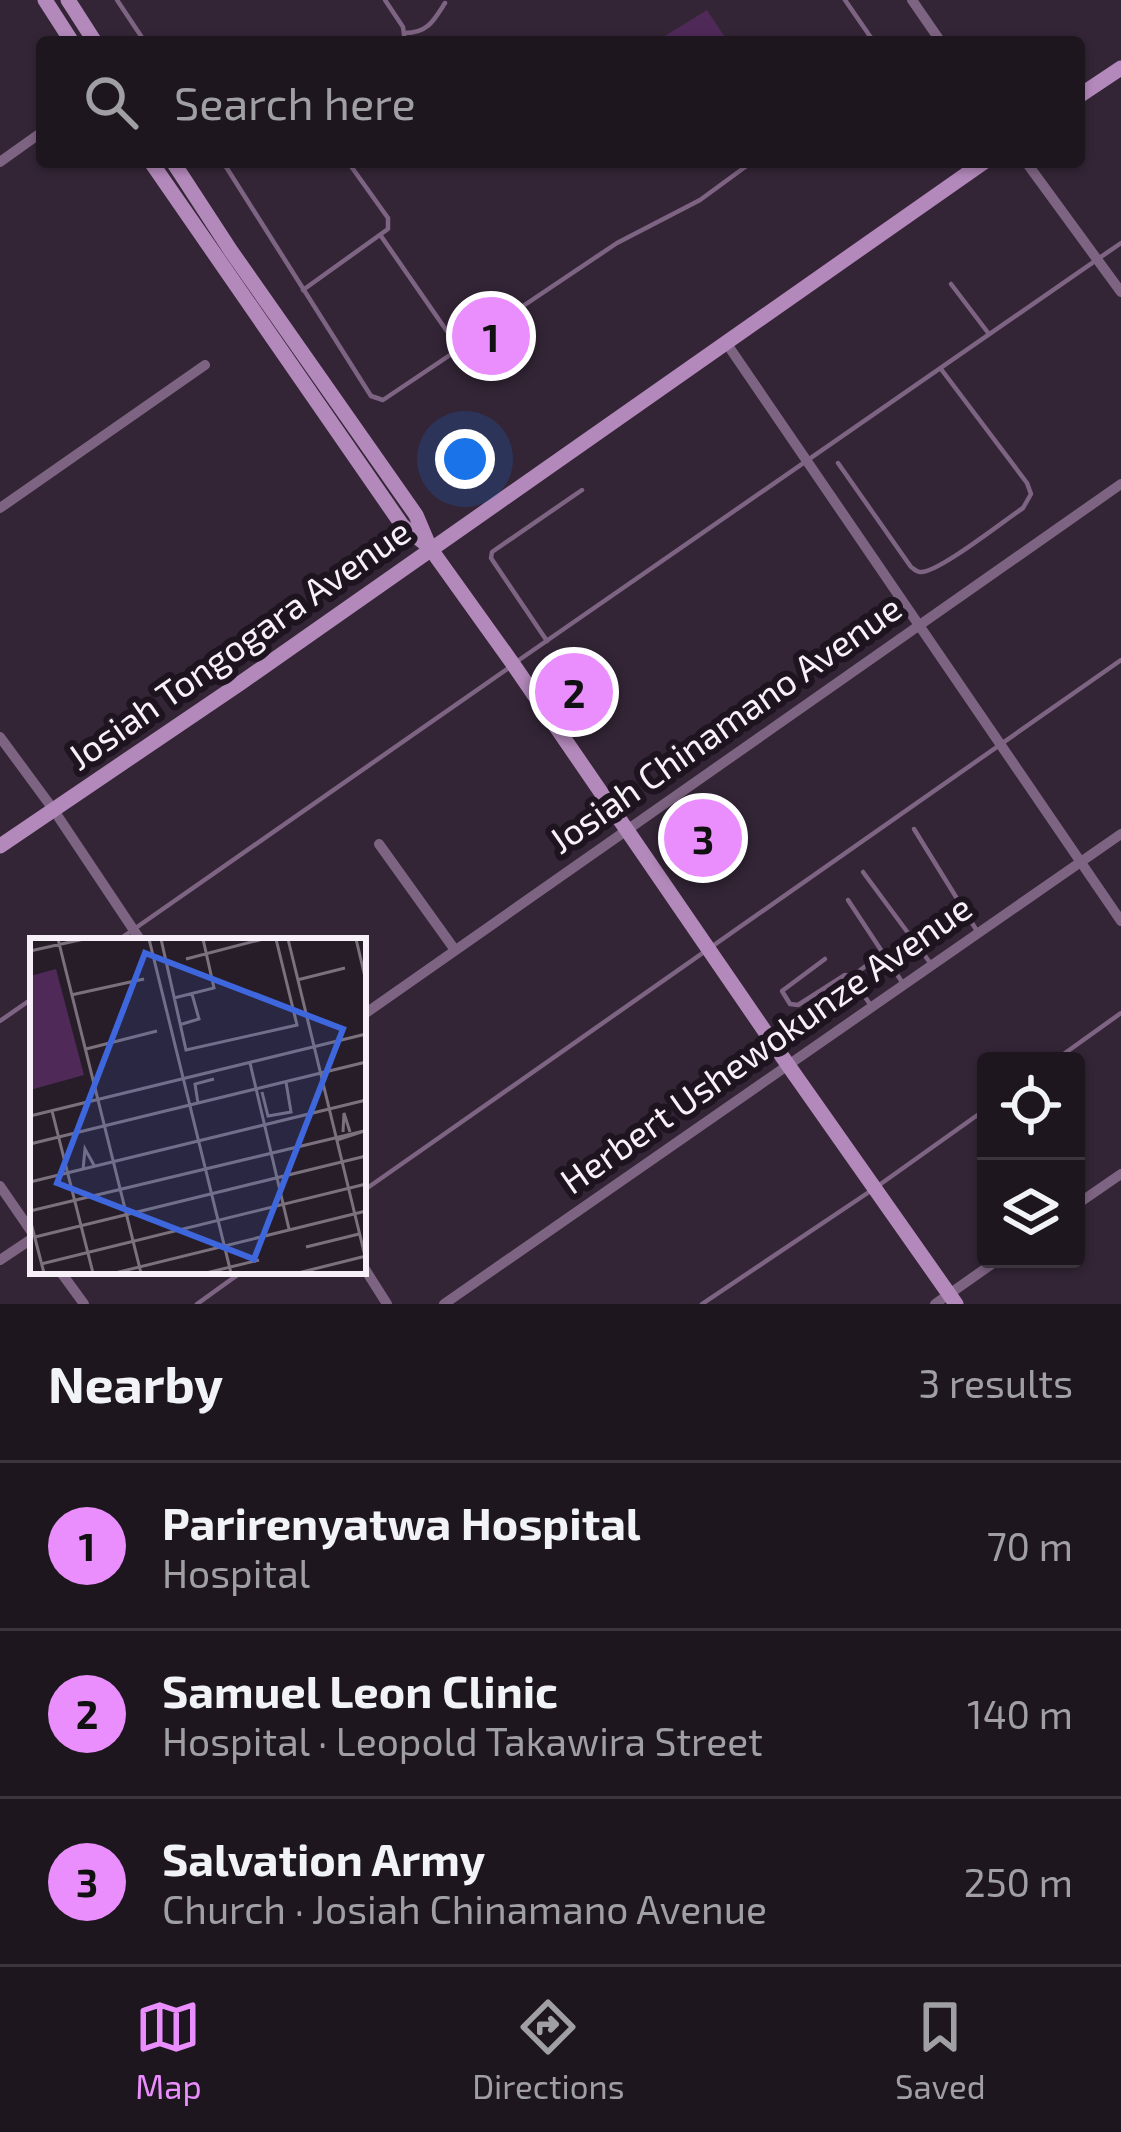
<!DOCTYPE html>
<html lang="en">
<head>
<meta charset="utf-8">
<style>
  :root { --surface:#1d161f; --page:#2a232c; --text:#f1f3f6; --muted:#a09fa4; --line:#3b353d; --accent:#ea8dfd }
  body { margin:0; font-family:"Exo 2",sans-serif; background:var(--page); color:var(--text) }
  .controls { position:absolute; right:36px; bottom:36px; display:grid; overflow:hidden; border-radius:12px; box-shadow:0 3px 9px #0004 }
  .controls button { width:108px; height:108px; display:grid; place-items:center; padding:0; border:0; border-bottom:3px solid var(--line); background:var(--surface); color:var(--text); font:60px sans-serif }
  .you { position:absolute; left:465px; top:459px; width:42px; height:42px; margin:-30px; border:9px solid #fff; border-radius:50%; background:#1a73e8; box-shadow:0 0 0 18px #1a73e833 }
  .badge { display:grid; place-items:center; width:78px; height:78px; border-radius:50%; background:var(--accent); color:#111; font-size:39px; font-weight:700 }
  .pin { position:absolute; translate:-50% -50%; border:6px solid #fff; box-shadow:0 3px 12px #0006 }
  .list { margin:0; padding:0; list-style:none }
  h2 { display:flex; justify-content:space-between; align-items:center; height:156px; margin:0; padding:0 48px; font-size:51px }
  h2 small { font-size:39px; font-weight:400; color:var(--muted) }
  .list li { display:grid; grid-template-columns:78px 1fr auto; gap:36px; align-items:center; box-sizing:border-box; height:168px; padding:0 48px; border-top:3px solid var(--line) }
  .list b { display:block; font-size:45px; white-space:nowrap }
  .list p { margin:0; font-size:39px; white-space:nowrap; color:var(--muted) }
  .list em { font-size:39px; font-style:normal; color:var(--muted) }
  .icon { flex:none; width:66px; height:66px; fill:none; stroke:currentColor; stroke-width:2; stroke-linecap:round; stroke-linejoin:round }
  .map { position:relative; flex:none; width:1121px; height:1304px; overflow:hidden }
  .search { position:absolute; background:var(--surface); box-shadow:0 3px 9px #0004; left:36px; right:36px; top:36px; height:132px; display:flex; align-items:center; gap:30px; box-sizing:border-box; padding:0 42px; border-radius:12px; color:var(--muted); font-size:45px }
  .sheet { height:660px; background:var(--surface) }
  nav { display:flex; justify-content:space-around; align-items:center; box-sizing:border-box; height:168px; border-top:3px solid var(--line); background:var(--surface); font-size:33px; color:var(--muted) }
  nav a { display:grid; justify-items:center; gap:6px }
  nav .on { color:var(--accent) }
  .map>svg:first-child { display:block }
  .built { fill:#332536; fill-rule:evenodd }
  .green { fill:#4f2957 }
  .lines { fill:none; stroke-linecap:round; stroke-linejoin:round }
  .service { stroke:#7e6483; stroke-width:4.5 }
  .minor { stroke:#7e6483; stroke-width:10 }
  .secondary { stroke:#b389bb; stroke-width:15 }
  .labels { text-anchor:middle; stroke-width:12; stroke-linejoin:round; paint-order:stroke }
  .street-label { font-size:36px; fill:#f7f0f9; stroke:#1d141f }
  .inset-road { fill:none; stroke:#7a717c; stroke-width:3 }
  .view { fill:#3e66dd; fill-opacity:0.15; stroke:#3e66dd; stroke-width:6 }
  .inset-edge { fill:none; stroke:#f7f0f9; stroke-width:6 }
</style>
</head>
<body>
<div class="map">
<svg width="1121" height="1304" viewBox="0 0 1121 1304">
  <rect width="100%" height="100%" fill="#271d29"/>
  <path class="built" d="M 0,0 L 1121,0 L 1121,1304 L 0,1304 ZM 42,42 L 1079,42 L 1079,162 L 42,162 ZM 33,941 L 363,941 L 363,1271 L 33,1271 ZM 986,1061 L 1076,1061 L 1076,1259 L 986,1259 Z"/>
  <polygon class="green" points="707,10 728,42 655,42"/>
  <g class="lines">
    <g class="service">
      <polyline points="117,0 145,42"/>
      <polyline points="385,0 403,27 405,42"/>
      <polyline points="845,0 874,42"/>
      <path d="M 405,33 C 428,33 434,20 445,3"/>
      <polyline points="223,162 371,396 383,400 617,243 700,200 752,162"/>
      <polyline points="381,236 460,350"/>
      <polyline points="951,284 989,334"/>
      <polyline points="303,290 388,229 388,218 348,162"/>
      <path d="M 838,463 L 911,567 C 914,569 917,572 920,572 C 937,574 1006,519 1023,508 L 1031,494 L 1027,483 L 941,369"/>
      <polyline points="547,641 491,558 492,552 582,490"/>
      <polyline points="519,660 1121,243"/>
      <polyline points="914,829 977,931"/>
      <polyline points="863,872 931,964"/>
      <polyline points="848,900 904,985"/>
      <polyline points="117,941 510,667"/>
      <polyline points="825,959 782,991 790,1004 798,1005 845,975 851,977 872,1007"/>
      <polyline points="851,977 883,953"/>
      <polyline points="0,1021 33,998"/>
      <polyline points="1054,1061 1121,1013"/>
      <polyline points="1076,1125 1081,1130"/>
      <polyline points="363,1191 1121,660"/>
      <polyline points="197,1304 243,1271"/>
      <polyline points="702,1304 875,1188 986,1109"/>
    </g>
    <g class="minor">
      <polyline points="912,0 941,42"/>
      <polyline points="0,162 42,132"/>
      <polyline points="1026,162 1121,292"/>
      <polyline points="727,344 1121,921"/>
      <polyline points="0,508 205,365"/>
      <polyline points="0,737 53,809 141,941"/>
      <polyline points="379,844 455,950"/>
      <polyline points="363,1015 1121,484"/>
      <polyline points="0,1186 33,1234"/>
      <polyline points="1076,1205 1121,1174"/>
      <polyline points="0,1260 33,1238"/>
      <polyline points="363,1266 387,1304"/>
      <polyline points="60,1271 84,1304"/>
      <polyline points="444,1304 1121,834"/>
      <polyline points="935,1304 999,1259"/>
    </g>
    <g class="secondary">
      <polyline points="45,0 72,42"/>
      <polyline points="68,0 95,42"/>
      <polyline points="1079,96 1121,68"/>
      <polyline points="151,162 402,525 428,546"/>
      <polyline points="173,162 231,251 416,515 430,548 513,664 788,1065 956,1304"/>
      <polyline points="0,846 242,682 984,162"/>
    </g>
  </g>
  <g class="labels">
    <g class="street-label">
      <text transform="translate(239 644) rotate(-35)" y="13">Josiah Tongogara Avenue</text>
      <text transform="translate(725 724) rotate(-35)" y="13">Josiah Chinamano Avenue</text>
      <text transform="translate(766 1044) rotate(-35)" y="13">Herbert Ushewokunze Avenue</text>
    </g>
  </g>
  <g transform="translate(30 938)">
    <rect width="336" height="336" fill="#271d29"/>
    <path d="M 26,31 L 54,137 L 0,152 L 0,38 Z" fill="#4f2957"/>
    <path class="inset-road" d="M 28,1 L 111,335M 119,1 L 201,335M 131,1 L 156,112 L 267,87 L 246,1M 258,1 L 335,318M 326,1 L 336,43M 0,13 L 54,1M 156,21 L 233,1M 267,42 L 315,30M 41,57 L 114,41M 144,60 L 184,50 L 173,1M 149,87 L 169,81 L 162,56M 56,111 L 127,93M 220,125 L 259,291M 232,154 L 238,178 L 261,174 L 256,144M 168,165 L 165,146 L 184,141M 22,173 L 63,335M 0,178 L 336,96M 313,194 L 314,175 L 320,194M 0,206 L 336,124M 53,232 L 55,211 L 65,229M 0,244 L 336,162M 0,273 L 334,193 L 307,202M 0,281 L 14,335M 5,299 L 336,218M 276,309 L 329,296M 11,326 L 336,246M 85,335 L 336,273M 176,335 L 229,322M 268,335 L 336,318"/>
    <path class="view" d="M 115,15 L 313,91 L 224,321 L 27,245 Z"/>
    <rect width="336" height="336" class="inset-edge"/>
  </g>
</svg>
<div class="controls">
<button><svg class="icon" aria-label="locate" viewBox="0 0 24 24"><circle cx="12" cy="12" r="6"/><path d="M12 2v4M12 18v4M2 12h4M18 12h4"/></svg></button>
<button><svg class="icon" aria-label="layers" viewBox="0 0 24 24"><path d="M12 4l9 5-9 5-9-5zM3 14l9 5 9-5"/></svg></button>
</div>
<div class="you"></div>
<div class="pin badge" style="left:491px;top:336px">1</div>
<div class="pin badge" style="left:574px;top:692px">2</div>
<div class="pin badge" style="left:703px;top:838px">3</div>
<div class="search"><svg class="icon" aria-label="search" viewBox="0 0 24 24"><circle cx="10" cy="10" r="6"/><path d="M15 15l6 6"/></svg>Search here</div>
</div>
<section class="sheet">
<h2>Nearby<small>3 results</small></h2>
<ul class="list">
<li><span class="badge">1</span><div><b>Parirenyatwa Hospital</b><p>Hospital</p></div><em>70 m</em></li>
<li><span class="badge">2</span><div><b>Samuel Leon Clinic</b><p>Hospital · Leopold Takawira Street</p></div><em>140 m</em></li>
<li><span class="badge">3</span><div><b>Salvation Army</b><p>Church · Josiah Chinamano Avenue</p></div><em>250 m</em></li>
</ul>
</section>
<nav>
<a class="on"><svg class="icon" aria-label="map" viewBox="0 0 24 24"><path d="M3 6l6-2 6 2 6-2v14l-6 2-6-2-6 2zM9 4v14M15 6v14"/></svg>Map</a>
<a><svg class="icon" aria-label="directions" viewBox="0 0 24 24"><path d="M12 3l9 9-9 9-9-9zM9 14v-3h6M13 9l2 2-2 2"/></svg>Directions</a>
<a><svg class="icon" aria-label="saved" viewBox="0 0 24 24"><path d="M7 4h10v16l-5-4-5 4z"/></svg>Saved</a>
</nav>
</body>
</html>
